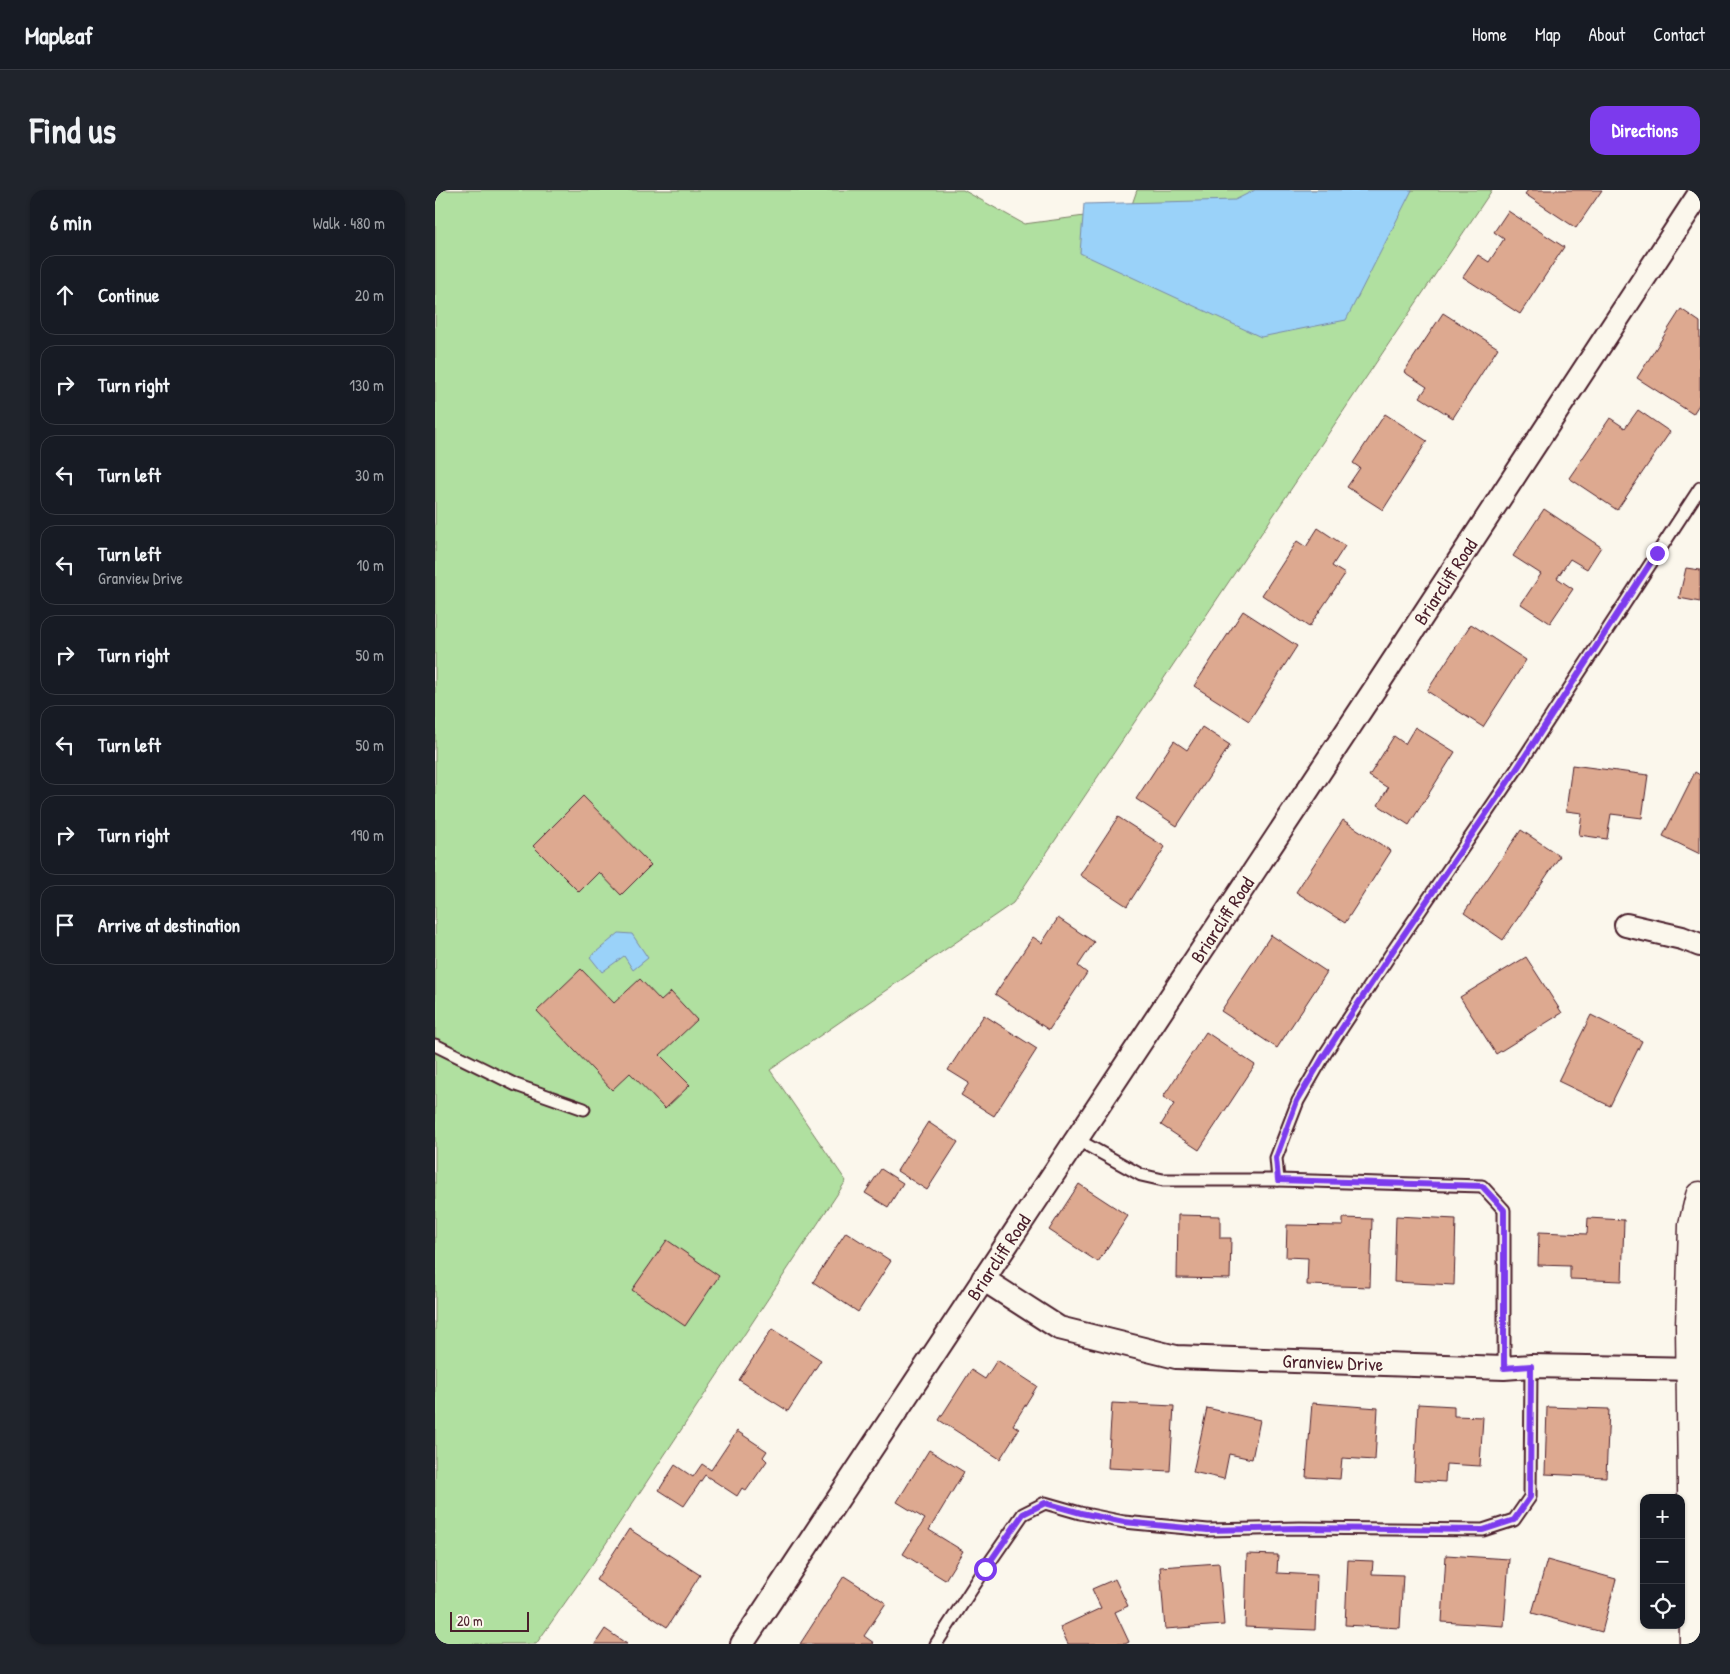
<!DOCTYPE html>
<html lang="en">
<head>
<meta charset="utf-8">
<style>
  :root { --surface:#171b24; --page:#20242c; --text:#f1f3f6; --muted:#9ea1a6; --line:#363941; --accent:#7c3aed }
  body { margin:0; font-family:"Patrick Hand",sans-serif; background:var(--page); color:var(--text) }
  .controls { position:absolute; right:15px; bottom:15px; display:grid; overflow:hidden; border-radius:10px; box-shadow:0 1px 4px #0004 }
  .controls button { width:45px; height:45px; display:grid; place-items:center; padding:0; border:0; border-bottom:1px solid var(--line); background:var(--surface); color:var(--text); font:25px sans-serif }
  .scale { position:absolute; left:15px; bottom:12px; width:79px; box-sizing:border-box; padding-left:5px; border:2px solid #4a1f2b; border-top:0; font-size:14px; line-height:18px; white-space:nowrap; color:#4a1f2b; -webkit-text-stroke:4px #fbf7ec; paint-order:stroke }
  .stop { position:absolute; width:15px; height:15px; margin:-11px; border:4px solid #7c3aed; border-radius:50%; background:#fff }
  .stop.end { background:#7c3aed; border-color:#fff; box-shadow:0 1px 5px #0008 }
  .list { margin:0; padding:0; list-style:none }
  h2 { display:flex; justify-content:space-between; align-items:center; height:65px; margin:0; padding:0 20px; font-size:21px }
  h2 small { font-size:16px; font-weight:400; color:var(--muted) }
  .list li { display:grid; grid-template-columns:32px 1fr auto; gap:15px; align-items:center; box-sizing:border-box; height:80px; margin:0 10px 10px; padding:0 10px; border:1px solid var(--line); border-radius:15px }
  .list b { display:block; font-size:19px; white-space:nowrap }
  .list p { margin:0; font-size:16px; white-space:nowrap; color:var(--muted) }
  .list em { font-size:16px; font-style:normal; color:var(--muted) }
  .icon { flex:none; width:28px; height:28px; fill:none; stroke:currentColor; stroke-width:2; stroke-linecap:round; stroke-linejoin:round }
  .map { position:relative; flex:none; width:1265px; height:1454px; overflow:hidden; border-radius:15px }
  header { display:flex; align-items:center; gap:30px; box-sizing:border-box; height:70px; padding:0 25px; background:var(--surface); border-bottom:1px solid var(--line) }
  header strong { font-size:24px }
  nav { display:flex; gap:28px; margin-inline-start:auto; font-size:18px }
  .intro { display:flex; align-items:center; justify-content:space-between; box-sizing:border-box; height:120px; padding:0 30px }
  h1 { margin:0; font-size:35px }
  .button { padding:12px 22px; border-radius:15px; background:var(--accent); color:#fff; font-size:18px; font-weight:700 }
  main { display:flex; gap:30px; padding:0 30px }
  aside { flex:1; background:var(--surface); border-radius:15px; box-shadow:0 1px 4px #0004 }
  .map>svg:first-child { display:block }
  .green { fill:#b0e0a0; stroke:#7d8066 }
  .water { fill:#9ad2f9; stroke:#7a8aa7 }
  .building { fill:#dda990; stroke:#4a1f2b }
  .lines { fill:none; stroke-linecap:round; stroke-linejoin:round }
  .lane-casing { stroke:#4a1f2b; stroke-width:15 }
  .street-casing { stroke:#4a1f2b; stroke-width:26 }
  .secondary-casing { stroke:#4a1f2b; stroke-width:31 }
  .lane { stroke:#fbf7ec; stroke-width:11 }
  .street { stroke:#fbf7ec; stroke-width:22 }
  .secondary { stroke:#fbf7ec; stroke-width:28 }
  .route { stroke:#7c3aed; stroke-width:6 }
  .labels { text-anchor:middle; stroke-width:5; stroke-linejoin:round; paint-order:stroke }
  .street-label { font-size:19px; fill:#4a1f2b; stroke:#fbf7ec }
</style>
</head>
<body>
<header>
<strong>Mapleaf</strong>
<nav><a>Home</a><a>Map</a><a>About</a><a>Contact</a></nav>
</header>
<div class="intro"><h1>Find us</h1><a class="button">Directions</a></div>
<main>
<aside>
<h2>6 min<small>Walk · 480 m</small></h2>
<ul class="list">
<li><svg class="icon" aria-label="ahead" viewBox="0 0 24 24"><path d="M12 20V5M6 11l6-6 6 6"/></svg><div><b>Continue</b></div><em>20 m</em></li>
<li><svg class="icon" aria-label="right" viewBox="0 0 24 24"><path d="M7 20v-9h11M14 6l5 5-5 5"/></svg><div><b>Turn right</b></div><em>130 m</em></li>
<li><svg class="icon" aria-label="left" viewBox="0 0 24 24"><path d="M17 20v-9H6M10 6l-5 5 5 5"/></svg><div><b>Turn left</b></div><em>30 m</em></li>
<li><svg class="icon" aria-label="left" viewBox="0 0 24 24"><path d="M17 20v-9H6M10 6l-5 5 5 5"/></svg><div><b>Turn left</b><p>Granview Drive</p></div><em>10 m</em></li>
<li><svg class="icon" aria-label="right" viewBox="0 0 24 24"><path d="M7 20v-9h11M14 6l5 5-5 5"/></svg><div><b>Turn right</b></div><em>50 m</em></li>
<li><svg class="icon" aria-label="left" viewBox="0 0 24 24"><path d="M17 20v-9H6M10 6l-5 5 5 5"/></svg><div><b>Turn left</b></div><em>50 m</em></li>
<li><svg class="icon" aria-label="right" viewBox="0 0 24 24"><path d="M7 20v-9h11M14 6l5 5-5 5"/></svg><div><b>Turn right</b></div><em>190 m</em></li>
<li><svg class="icon" aria-label="arrive" viewBox="0 0 24 24"><path d="M6 21V4h12l-3 4 3 4H6"/></svg><div><b>Arrive at destination</b></div></li>
</ul>
</aside>
<div class="map">
<svg width="1265" height="1454" viewBox="0 0 1265 1454">
  <rect width="100%" height="100%" fill="#fbf7ec"/>
  <filter id="ink" filterUnits="userSpaceOnUse"><feTurbulence type="fractalNoise" baseFrequency=".02" numOctaves="2"/><feDisplacementMap in="SourceGraphic" scale="10" xChannelSelector="R" yChannelSelector="G"/><feConvolveMatrix kernelMatrix="1 2 1 2 8 2 1 2 1" color-interpolation-filters="sRGB"/></filter>
  <g filter="url(#ink)">
    <polygon class="green" points="0,0 528,0 589,34 695,20 702,0 1057,0 578,713 335,880 411,991 158,1373 101,1454 0,1454"/>
    <g class="water">
      <polygon points="820,0 977,0 911,130 826,147 645,63 649,14 800,10"/>
      <polygon points="184,743 197,744 213,768 198,780 189,766 167,782 155,767"/>
    </g>
    <g class="building">
      <polygon points="1093,0 1167,0 1141,38 1090,4"/>
      <polygon points="1073,21 1129,57 1085,124 1028,87 1043,65 1054,72 1069,49 1059,42"/>
      <polygon points="1246,119 1265,132 1265,213 1258,224 1202,188"/>
      <polygon points="1008,123 1063,158 1018,228 985,207 992,197 969,182"/>
      <polygon points="1203,220 1235,242 1182,320 1134,288 1175,228 1190,238"/>
      <polygon points="950,224 992,251 948,320 912,297 925,278 918,273"/>
      <polygon points="1109,319 1166,357 1152,379 1135,369 1122,388 1138,399 1115,433 1086,414 1106,384 1078,366"/>
      <polygon points="883,338 910,356 897,376 910,384 874,437 827,405 862,351 871,357"/>
      <polygon points="1251,378 1265,380 1265,412 1244,408"/>
      <polygon points="808,421 862,456 814,531 759,496"/>
      <polygon points="1036,434 1091,470 1048,537 992,501"/>
      <polygon points="767,537 795,555 742,636 701,609 739,551 752,560"/>
      <polygon points="980,537 1020,562 974,635 943,615 953,598 934,586 959,546 970,554"/>
      <polygon points="1137,575 1213,585 1207,628 1176,624 1172,649 1144,645 1147,623 1131,621"/>
      <polygon points="1260,582 1265,585 1265,664 1228,646"/>
      <polygon points="148,606 216,675 186,705 164,682 144,702 98,656"/>
      <polygon points="683,627 730,657 692,716 645,685"/>
      <polygon points="908,630 956,661 910,733 861,702"/>
      <polygon points="1086,640 1125,666 1068,750 1029,723"/>
      <polygon points="623,728 659,752 643,776 652,783 614,840 560,804 598,747 607,753"/>
      <polygon points="836,745 892,782 842,858 786,821"/>
      <polygon points="1091,767 1127,823 1061,864 1025,807"/>
      <polygon points="146,779 179,813 205,789 226,811 236,802 262,830 225,865 255,895 230,919 195,883 177,900 102,821"/>
      <polygon points="549,825 602,859 559,926 526,905 534,893 513,880"/>
      <polygon points="1156,825 1207,851 1175,916 1123,891"/>
      <polygon points="771,842 820,875 764,960 726,935 739,914 728,907"/>
      <polygon points="493,932 523,952 492,1000 462,981"/>
      <polygon points="446,979 468,993 453,1017 430,1003"/>
      <polygon points="644,994 693,1026 663,1072 614,1040"/>
      <polygon points="743,1025 785,1026 785,1048 796,1048 795,1089 742,1088"/>
      <polygon points="961,1026 1021,1029 1019,1095 959,1092"/>
      <polygon points="908,1028 937,1029 935,1097 872,1095 873,1068 851,1067 852,1035 908,1036"/>
      <polygon points="1153,1028 1189,1030 1187,1091 1135,1089 1135,1076 1103,1075 1104,1042 1152,1044"/>
      <polygon points="411,1042 456,1071 423,1122 378,1092"/>
      <polygon points="232,1050 284,1086 250,1136 197,1100"/>
      <polygon points="337,1139 386,1170 353,1221 304,1190"/>
      <polygon points="562,1170 602,1196 578,1235 584,1239 565,1269 504,1230 536,1180 550,1189"/>
      <polygon points="677,1213 739,1216 735,1281 673,1278"/>
      <polygon points="877,1213 943,1218 940,1270 907,1268 905,1289 871,1287"/>
      <polygon points="983,1214 1019,1216 1019,1226 1048,1227 1045,1276 1011,1274 1010,1292 979,1290"/>
      <polygon points="1112,1217 1174,1219 1171,1287 1110,1284"/>
      <polygon points="772,1218 825,1230 817,1269 794,1264 789,1289 758,1282"/>
      <polygon points="302,1241 332,1261 328,1267 332,1271 311,1301 307,1298 302,1306 270,1285 249,1316 224,1300 240,1275 258,1287 267,1274 276,1280"/>
      <polygon points="494,1260 529,1282 494,1340 528,1361 510,1390 468,1364 490,1329 462,1312"/>
      <polygon points="194,1339 265,1385 232,1437 161,1390"/>
      <polygon points="812,1364 843,1365 842,1383 882,1385 880,1440 810,1437"/>
      <polygon points="1011,1365 1074,1369 1069,1436 1007,1432"/>
      <polygon points="913,1370 938,1371 937,1384 968,1385 965,1438 910,1435"/>
      <polygon points="1112,1370 1181,1389 1167,1442 1097,1423"/>
      <polygon points="784,1373 789,1435 730,1439 725,1377"/>
      <polygon points="409,1386 451,1413 429,1446 439,1453 438,1454 365,1454"/>
      <polygon points="680,1389 693,1416 680,1422 694,1452 690,1454 633,1454 625,1437 666,1418 657,1399"/>
      <polygon points="170,1439 192,1454 160,1454"/>
    </g>
    <g class="lines">
      <defs>
        <g id="lane">
          <polyline points="0,855 81,895 149,919"/>
          <polyline points="641,949 706,985 728,990 843,990 1047,996 1069,1020 1069,1178"/>
          <polyline points="843,990 841,968 863,911 890,864 957,762 1081,580 1265,298"/>
          <polyline points="501,1454 550,1379 588,1324 610,1313 645,1323 689,1332 773,1340 865,1338 1048,1340 1079,1330 1095,1307 1096,1176"/>
        </g>
        <g id="street">
          <polyline points="1191,735 1247,748 1265,755"/>
          <path id="s1" d="M 548,1089 L 624,1138 L 741,1167 L 1069,1178 L 1096,1176 L 1265,1179"/>
          <path id="s2" d="M 307,1454 L 945,491 L 1265,3"/>
        </g>
        <polyline id="secondary" points="1259,1454 1255,1137 1258,1035 1265,1006"/>
      </defs>
      <use href="#lane" class="lane-casing"/>
      <use href="#street" class="street-casing"/>
      <use href="#secondary" class="secondary-casing"/>
      <use href="#lane" class="lane"/>
      <use href="#street" class="street"/>
      <use href="#secondary" class="secondary"/>
    </g>
  </g>
  <g class="lines" filter="url(#ink)">
    <polyline class="route" points="550,1379 588,1324 610,1313 646,1323 689,1332 773,1340 865,1338 1048,1340 1079,1330 1095,1307 1096,1176 1069,1178 1069,1020 1047,996 843,990 841,968 862,911 890,864 957,762 1081,580 1222,363"/>
  </g>
  <g class="labels">
    <g class="street-label">
      <text dy="7" stroke="none"><textPath href="#s2" startOffset="1274">Briarcliff Road</textPath></text>
      <text dy="7" stroke="none"><textPath href="#s2" startOffset="869">Briarcliff Road</textPath></text>
      <text dy="7" stroke="none"><textPath href="#s2" startOffset="464">Briarcliff Road</textPath></text>
      <text dy="7" stroke="none"><textPath href="#s1" startOffset="368">Granview Drive</textPath></text>
    </g>
  </g>
</svg>
<div class="controls">
<button>+</button>
<button>−</button>
<button><svg class="icon" aria-label="locate" viewBox="0 0 24 24"><circle cx="12" cy="12" r="6"/><path d="M12 2v4M12 18v4M2 12h4M18 12h4"/></svg></button>
</div>
<div class="scale">20 m</div>
<div class="stop" style="left:550px;top:1379px"></div>
<div class="stop end" style="left:1222px;top:363px"></div>
</div>
</main>
</body>
</html>
